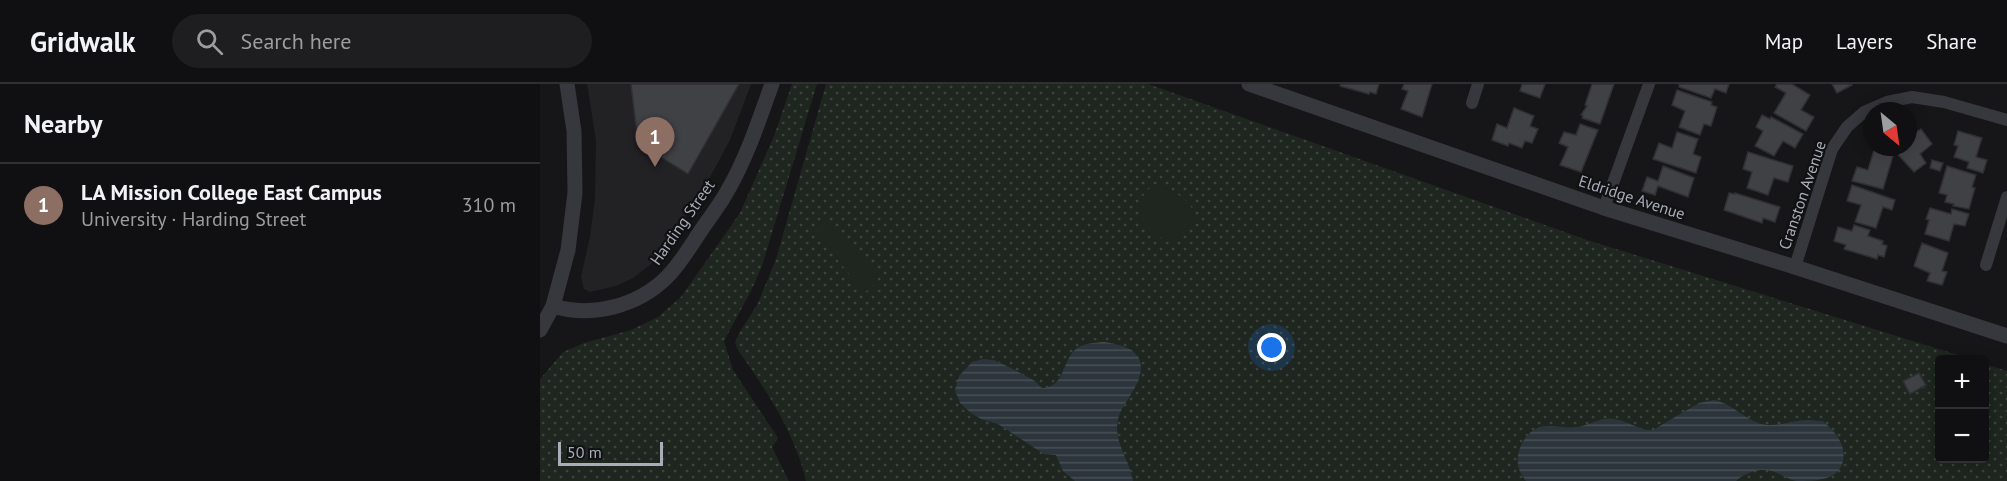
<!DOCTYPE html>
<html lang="en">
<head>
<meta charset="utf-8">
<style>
  :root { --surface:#101012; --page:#1e1e20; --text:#f1f3f6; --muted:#9c9d9f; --line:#303032; --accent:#b45309 }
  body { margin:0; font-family:"PT Sans",sans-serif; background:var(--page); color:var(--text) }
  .controls { position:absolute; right:18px; bottom:18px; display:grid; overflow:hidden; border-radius:6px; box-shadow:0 3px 15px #0003 }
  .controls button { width:54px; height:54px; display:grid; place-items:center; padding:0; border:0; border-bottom:2px solid var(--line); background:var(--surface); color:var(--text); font:30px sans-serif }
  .compass { position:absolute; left:1323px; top:18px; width:54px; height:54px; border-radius:50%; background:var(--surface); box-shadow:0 3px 15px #0003; rotate:151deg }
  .scale { position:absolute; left:18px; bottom:15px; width:105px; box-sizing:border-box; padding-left:6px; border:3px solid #a8adb8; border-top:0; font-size:16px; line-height:21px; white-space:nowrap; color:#a8adb8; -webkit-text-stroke:4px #111113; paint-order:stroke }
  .you { position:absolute; left:732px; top:264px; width:21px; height:21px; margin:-15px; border:4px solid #fff; border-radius:50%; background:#1a73e8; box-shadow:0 0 0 9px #1a73e833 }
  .badge { display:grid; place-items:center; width:39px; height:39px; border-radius:50%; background:var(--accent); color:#fff; font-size:20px; font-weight:700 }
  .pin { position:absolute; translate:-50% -50px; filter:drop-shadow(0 2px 3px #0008) }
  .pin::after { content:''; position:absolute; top:32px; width:21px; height:18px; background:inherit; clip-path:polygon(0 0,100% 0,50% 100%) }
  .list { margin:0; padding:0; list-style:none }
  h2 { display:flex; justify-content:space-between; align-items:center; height:78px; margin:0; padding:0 24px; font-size:26px }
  h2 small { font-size:20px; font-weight:400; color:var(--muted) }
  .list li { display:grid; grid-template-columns:39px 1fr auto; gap:18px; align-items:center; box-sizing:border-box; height:84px; padding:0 24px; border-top:2px solid var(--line) }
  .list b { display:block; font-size:22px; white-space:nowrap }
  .list p { margin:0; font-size:20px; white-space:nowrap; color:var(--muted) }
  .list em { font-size:20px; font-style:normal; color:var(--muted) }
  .icon { flex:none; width:33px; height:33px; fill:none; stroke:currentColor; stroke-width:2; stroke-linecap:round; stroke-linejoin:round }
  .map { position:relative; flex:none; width:1467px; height:397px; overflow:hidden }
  header { display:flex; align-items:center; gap:36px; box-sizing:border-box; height:84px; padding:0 30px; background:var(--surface); border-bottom:2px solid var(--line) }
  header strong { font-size:28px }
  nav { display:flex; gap:33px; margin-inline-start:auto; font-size:21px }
  .search { width:420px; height:54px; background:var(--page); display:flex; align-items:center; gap:15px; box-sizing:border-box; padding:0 21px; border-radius:33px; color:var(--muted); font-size:22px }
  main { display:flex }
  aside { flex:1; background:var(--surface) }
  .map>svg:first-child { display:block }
  .built { fill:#222225 }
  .grass { fill:url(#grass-dots) }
  .pitch { fill:#1e261f }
  .water { fill:url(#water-rules) }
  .building { fill:#404145; stroke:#303034; stroke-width:1.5 }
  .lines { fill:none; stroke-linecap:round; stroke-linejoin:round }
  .minor { stroke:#37383d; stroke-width:12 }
  .tertiary { stroke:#37383d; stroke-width:15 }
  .labels { text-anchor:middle; stroke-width:4.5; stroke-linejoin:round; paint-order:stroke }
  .street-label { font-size:16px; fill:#a8adb8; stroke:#111113 }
</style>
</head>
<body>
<header>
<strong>Gridwalk</strong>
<div class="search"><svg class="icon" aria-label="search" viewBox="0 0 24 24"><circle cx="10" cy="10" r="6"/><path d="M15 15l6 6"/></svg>Search here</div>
<nav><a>Map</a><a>Layers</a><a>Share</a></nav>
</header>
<main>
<aside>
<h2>Nearby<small></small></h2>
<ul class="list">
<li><span class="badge" style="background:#8d6e63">1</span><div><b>LA Mission College East Campus</b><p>University · Harding Street</p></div><em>310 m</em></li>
</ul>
</aside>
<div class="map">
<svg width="1467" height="397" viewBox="0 0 1467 397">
  <defs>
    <pattern id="grass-dots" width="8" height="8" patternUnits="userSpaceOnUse" patternTransform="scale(1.5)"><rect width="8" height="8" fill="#1e261f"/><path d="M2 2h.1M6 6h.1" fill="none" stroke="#3c433d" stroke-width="1.8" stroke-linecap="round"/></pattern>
    <pattern id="water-rules" width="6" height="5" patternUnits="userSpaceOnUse" patternTransform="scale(1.5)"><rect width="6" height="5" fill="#2c353c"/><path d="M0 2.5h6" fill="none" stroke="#485056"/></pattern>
  </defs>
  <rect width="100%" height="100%" fill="#161618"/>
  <polygon class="built" points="47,0 211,0 190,56 161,110 115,177 93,194 76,202 50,208 44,205 41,193 50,152 55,115 56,56"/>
  <g class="grass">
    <polygon points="252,0 277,0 222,182 211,207 184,257 193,286 238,354 232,363 249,397 0,397 0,296 2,293 23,268 44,259 91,246 118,233 141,213 200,129 234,52"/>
    <path d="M 286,0 L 608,0 L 1047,156 L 1431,275 L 1400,276 L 1400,374 L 1444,374 L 1445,280 L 1467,287 L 1467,397 L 266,397 C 255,349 226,306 198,266 L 195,259 L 198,251 L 218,219 L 236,175 Z"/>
  </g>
  <g class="pitch">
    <path d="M 614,101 C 626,104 643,111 650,121 C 653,125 654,132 655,136 C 652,141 651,145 647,149 C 638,157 615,156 607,147 C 593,133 598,111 614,101 Z"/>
    <polygon points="285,139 294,144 338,192 338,198 327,207 322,206 317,200 277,150 279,144"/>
  </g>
  <g class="water">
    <path d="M 564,258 C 584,261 608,267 599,294 C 595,308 582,320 578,335 C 573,358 590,376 593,397 L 535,397 L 523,387 L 516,371 L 504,370 L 458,340 L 441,335 L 431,329 L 420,319 L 415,306 L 419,292 L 432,278 L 443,275 L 454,276 L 469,283 L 495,297 L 502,304 C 525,304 522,276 536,265 C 544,259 554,259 564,258 Z"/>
    <path d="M 1174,316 C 1193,320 1204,335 1221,340 C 1237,344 1253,336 1268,336 C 1273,336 1278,337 1283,337 C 1295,348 1306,359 1303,377 C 1299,397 1274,397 1257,397 C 1244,395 1238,385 1221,386 C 1212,387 1202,391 1196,397 L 986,397 C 983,393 980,389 979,385 C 974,370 984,348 1000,343 C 1012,340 1025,345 1037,343 C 1050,341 1060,333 1073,335 C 1088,336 1099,347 1113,346 L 1159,319 Z"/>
  </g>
  <g class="building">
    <polygon points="91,0 199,0 148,90 98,59"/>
    <polygon points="801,0 839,0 836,10 830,8 829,10 800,2"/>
    <polygon points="864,0 892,0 882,33 861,25 868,7 862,5"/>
    <polygon points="982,0 1005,0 1000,14 980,7"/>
    <polygon points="1052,0 1074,0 1060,40 1042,34 1043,32 1041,31 1047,22 1045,21"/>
    <polygon points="1139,0 1189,0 1186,9 1175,5 1171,14 1139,3"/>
    <polygon points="1237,0 1252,0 1270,11 1261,26 1274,33 1266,47 1234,29 1246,9 1235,3"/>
    <polygon points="1292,0 1311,0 1312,1 1297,9"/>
    <polygon points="1137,6 1172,18 1171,21 1177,23 1171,42 1164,40 1160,51 1139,43 1145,27 1132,21"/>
    <polygon points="974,24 994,32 990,42 998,45 992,59 985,57 982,64 969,59 968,62 952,56 957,40 967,44"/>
    <polygon points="1222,31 1230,35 1231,33 1263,50 1255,64 1243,57 1234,72 1215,62 1223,47 1216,43"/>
    <polygon points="1040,40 1058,46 1041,88 1020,81 1028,63 1019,59 1024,48 1036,51"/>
    <polygon points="1381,45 1392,60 1380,70 1386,79 1374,88 1351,63 1368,63 1368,51 1370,50 1371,51"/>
    <polygon points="1418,47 1442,54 1436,73 1447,76 1443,89 1427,84 1429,78 1414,73 1418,62 1414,61"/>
    <polygon points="1137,48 1158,55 1153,70 1161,73 1156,89 1113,75 1119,59 1132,64"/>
    <polygon points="1334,66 1353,72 1343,105 1312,97 1317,83 1328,86"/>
    <polygon points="1208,68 1253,82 1248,98 1234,94 1228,111 1207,104 1212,88 1203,85"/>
    <polygon points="1392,76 1403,79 1400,87 1390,84"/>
    <polygon points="1123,82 1154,94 1148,113 1118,102 1115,111 1102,107 1107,93 1118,97"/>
    <polygon points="1407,82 1436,91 1432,103 1435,104 1429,125 1413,122 1414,120 1405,118 1407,111 1399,109"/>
    <polygon points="1312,101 1355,116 1352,126 1343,123 1336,144 1315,138 1321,121 1307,117"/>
    <polygon points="1189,109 1195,110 1195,109 1240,123 1235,138 1223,134 1222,139 1184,126"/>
    <polygon points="1390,124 1411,130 1412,125 1429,130 1425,142 1414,140 1409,157 1385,150 1389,136 1386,135"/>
    <polygon points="1314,141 1330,146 1328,152 1343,157 1342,160 1347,162 1344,173 1338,171 1337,175 1304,165 1306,161 1294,157 1298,143 1312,147"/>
    <polygon points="1382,159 1408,169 1402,187 1407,188 1402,201 1387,197 1390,189 1374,182"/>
    <polygon points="1379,289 1386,301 1370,310 1363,297"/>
  </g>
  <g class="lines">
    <g class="minor">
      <polyline points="932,19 938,0"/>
      <polyline points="1064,124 1109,0"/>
      <polyline points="1446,181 1467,113"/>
      <polyline points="1255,183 1292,65 1307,43 1324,28 1347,18 1372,13 1404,18 1467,36"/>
    </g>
    <g class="tertiary">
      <polyline points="709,0 1064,124 1255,183 1467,252"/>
      <path d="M 13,222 C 52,234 98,222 127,193 C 140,180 150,163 160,148 C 169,134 180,121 188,106 C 207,73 219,36 232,0"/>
      <polyline points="0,246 13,222 28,166 35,109 34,47 27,0"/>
    </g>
  </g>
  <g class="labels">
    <g class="street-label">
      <text transform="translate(1262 111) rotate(-71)" y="6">Cranston Avenue</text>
      <text transform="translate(1092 113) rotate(18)" y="6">Eldridge Avenue</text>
      <text transform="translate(142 138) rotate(-55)" y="6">Harding Street</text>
    </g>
  </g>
</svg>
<div class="controls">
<button>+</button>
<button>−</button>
</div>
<svg class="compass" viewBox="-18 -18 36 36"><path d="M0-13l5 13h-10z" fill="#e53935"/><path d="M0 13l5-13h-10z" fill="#9c9d9f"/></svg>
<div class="scale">50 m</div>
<div class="you"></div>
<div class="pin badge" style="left:115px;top:83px;background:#8d6e63">1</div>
</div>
</main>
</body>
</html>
